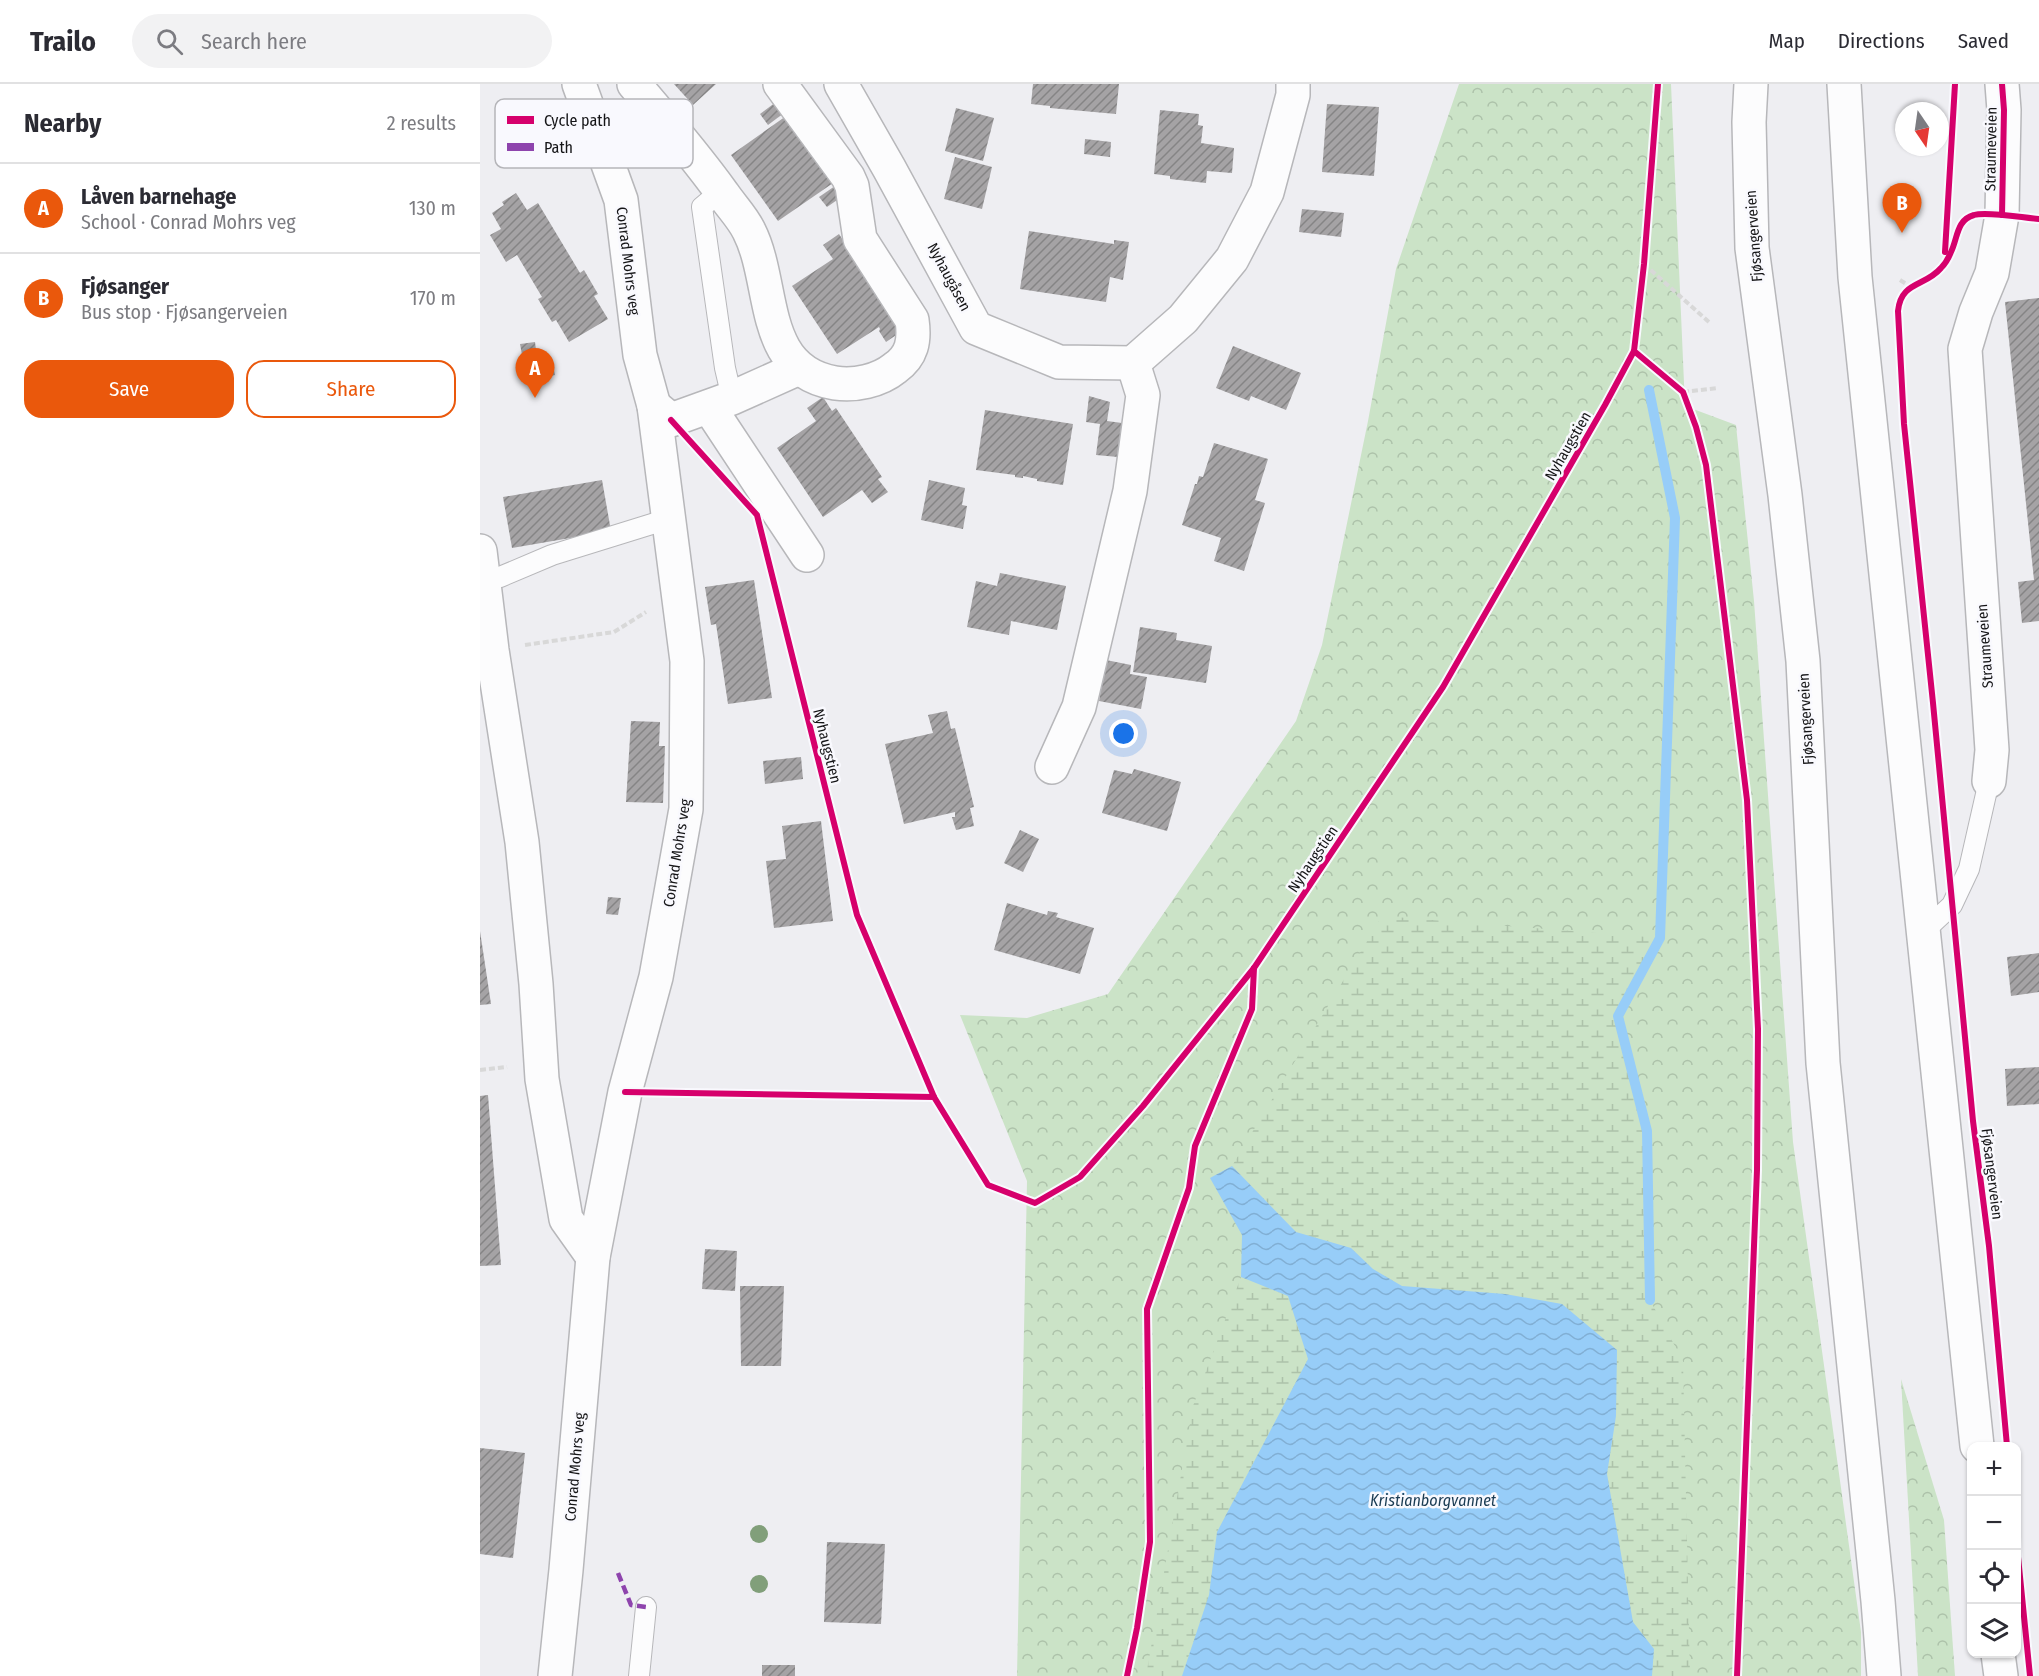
<!DOCTYPE html>
<html lang="en">
<head>
<meta charset="utf-8">
<style>
  :root { --surface:#fff; --page:#f2f2f3; --text:#2b2b33; --muted:#7c7c81; --line:#e1e1e2; --accent:#ea580c }
  body { margin:0; font-family:"Fira Sans Condensed",sans-serif; background:var(--page); color:var(--text) }
  .controls { position:absolute; right:18px; bottom:18px; display:grid; overflow:hidden; border-radius:12px; box-shadow:0 2px 4px #0004 }
  .controls button { width:54px; height:54px; display:grid; place-items:center; padding:0; border:0; border-bottom:2px solid var(--line); background:var(--surface); color:var(--text); font:30px sans-serif }
  .compass { position:absolute; left:1415px; top:18px; width:54px; height:54px; border-radius:50%; background:var(--surface); box-shadow:0 2px 4px #0004; rotate:167deg }
  .you { position:absolute; left:644px; top:650px; width:21px; height:21px; margin:-15px; border:4px solid #fff; border-radius:50%; background:#1a73e8; box-shadow:0 0 0 9px #1a73e833 }
  .badge { display:grid; place-items:center; width:39px; height:39px; border-radius:50%; background:var(--accent); color:#fff; font-size:20px; font-weight:700 }
  .pin { position:absolute; translate:-50% -50px; filter:drop-shadow(0 2px 3px #0008) }
  .pin::after { content:''; position:absolute; top:32px; width:21px; height:18px; background:inherit; clip-path:polygon(0 0,100% 0,50% 100%) }
  .list { margin:0; padding:0; list-style:none }
  h2 { display:flex; justify-content:space-between; align-items:center; height:78px; margin:0; padding:0 24px; font-size:26px }
  h2 small { font-size:20px; font-weight:400; color:var(--muted) }
  .list li { display:grid; grid-template-columns:39px 1fr auto; gap:18px; align-items:center; box-sizing:border-box; height:90px; padding:0 24px; border-top:2px solid var(--line) }
  .list b { display:block; font-size:22px; white-space:nowrap }
  .list p { margin:0; font-size:20px; white-space:nowrap; color:var(--muted) }
  .list em { font-size:20px; font-style:normal; color:var(--muted) }
  .actions { display:flex; gap:12px; padding:18px 24px }
  .actions a { flex:1; padding:14px 0; border:2px solid var(--accent); border-radius:18px; text-align:center; font-size:21px; color:var(--accent) }
  .actions .main { background:var(--accent); color:#fff }
  .icon { flex:none; width:33px; height:33px; fill:none; stroke:currentColor; stroke-width:2; stroke-linecap:round; stroke-linejoin:round }
  .map { position:relative; flex:none; width:1559px; height:1592px; overflow:hidden }
  header { display:flex; align-items:center; gap:36px; box-sizing:border-box; height:84px; padding:0 30px; background:var(--surface); border-bottom:2px solid var(--line) }
  header strong { font-size:28px }
  nav { display:flex; gap:33px; margin-inline-start:auto; font-size:21px }
  .search { width:420px; height:54px; background:var(--page); display:flex; align-items:center; gap:15px; box-sizing:border-box; padding:0 21px; border-radius:33px; color:var(--muted); font-size:22px }
  main { display:flex }
  aside { flex:1; background:var(--surface) }
  .map>svg:first-child { display:block }
  .forest { fill:url(#forest-crowns) }
  .wetland { fill:url(#wetland-marsh) }
  .water { fill:url(#water-waves) }
  .lines { fill:none; stroke-linecap:round; stroke-linejoin:round }
  .stream { stroke:#97cdf8; stroke-width:10 }
  .building { fill:url(#building-hatch) }
  .lane-casing { stroke:#b7b7ba; stroke-width:22 }
  .street-casing { stroke:#b7b7ba; stroke-width:36 }
  .highway-casing { stroke:#b7b7ba; stroke-width:36 }
  .path { stroke:#d8d8d8; stroke-width:4; stroke-dasharray:6 3; stroke-linecap:butt }
  .lane { stroke:#fcfcfd; stroke-width:20 }
  .street { stroke:#fcfcfd; stroke-width:33 }
  .highway { stroke:#fcfcfd; stroke-width:33 }
  .quiet { stroke:#8e44ad; stroke-width:4.5; stroke-dasharray:9 4.5; stroke-linecap:butt }
  .cycleway-casing { stroke:#f9f9fe; stroke-width:10 }
  .cycleway { stroke:#d6006c; stroke-width:6 }
  .tree { fill:#819f7a }
  .labels { text-anchor:middle; stroke-width:5; stroke-linejoin:round; paint-order:stroke }
  .street-label { font-size:15px; fill:#151517; stroke:#f9f9fe }
  .water-label { font-size:16px; font-style:italic; fill:#1a3b53; stroke:#f9f9fe }
  .key { fill:#f9f9fe; stroke:#b5b5b9; stroke-width:1.5 }
  .key-label { font-size:16px; fill:#151517 }
</style>
</head>
<body>
<header>
<strong>Trailo</strong>
<div class="search"><svg class="icon" aria-label="search" viewBox="0 0 24 24"><circle cx="10" cy="10" r="6"/><path d="M15 15l6 6"/></svg>Search here</div>
<nav><a>Map</a><a>Directions</a><a>Saved</a></nav>
</header>
<main>
<aside>
<h2>Nearby<small>2 results</small></h2>
<ul class="list">
<li><span class="badge">A</span><div><b>Låven barnehage</b><p>School · Conrad Mohrs veg</p></div><em>130 m</em></li>
<li><span class="badge">B</span><div><b>Fjøsanger</b><p>Bus stop · Fjøsangerveien</p></div><em>170 m</em></li>
</ul>
<div class="actions"><a class="main">Save</a><a>Share</a></div>
</aside>
<div class="map">
<svg width="1559" height="1592" viewBox="0 0 1559 1592">
  <defs>
    <pattern id="forest-crowns" width="20" height="18" patternUnits="userSpaceOnUse" patternTransform="scale(1.5)"><rect width="20" height="18" fill="#cbe3c7"/><path d="M2 6a3 3 0 1 1 6 0M12 15a3 3 0 1 1 6 0" fill="none" stroke="#adc2aa"/></pattern>
    <pattern id="wetland-marsh" width="20" height="14" patternUnits="userSpaceOnUse" patternTransform="scale(1.5)"><rect width="20" height="14" fill="#cbe3c7"/><path d="M1 5h8M5 5V1M11 12h8M15 12V8" fill="none" stroke="#adc2aa"/></pattern>
    <pattern id="water-waves" width="16" height="10" patternUnits="userSpaceOnUse" patternTransform="scale(1.5)"><rect width="16" height="10" fill="#97cdf8"/><path d="M0 5q4-4 8 0t8 0" fill="none" stroke="#81afd4"/></pattern>
    <pattern id="building-hatch" width="6" height="6" patternUnits="userSpaceOnUse" patternTransform="scale(1.5)"><rect width="6" height="6" fill="#a5a3a5"/><path d="M-1 1l2-2M0 6l6-6M5 7l2-2" fill="none" stroke="#858485"/></pattern>
  </defs>
  <rect width="100%" height="100%" fill="#eeeef2"/>
  <g class="forest">
    <polygon points="979,0 1191,0 1205,322 1256,341 1274,517 1313,1058 1381,1548 1381,1592 537,1592 547,1097 480,931 547,934 628,910 816,637 842,561 888,337 916,185"/>
    <polygon points="1421,1295 1464,1436 1475,1592 1438,1592"/>
  </g>
  <g class="wetland">
    <polygon points="902,832 1180,854 1138,932 1167,1047 1170,1216 1203,1277 1210,1592 1172,1592 1174,1565 1153,1538 1127,1390 1136,1332 1082,1220 1025,1210 922,1202 893,1185 871,1164 816,1148 752,1082"/>
    <polygon points="761,1193 808,1212 828,1275 737,1448 729,1511 702,1592 666,1592 713,1322"/>
  </g>
  <polygon class="water" points="752,1082 816,1148 871,1164 893,1185 922,1202 1025,1210 1082,1220 1137,1266 1136,1332 1127,1390 1153,1538 1174,1565 1172,1592 702,1592 729,1511 737,1448 828,1275 808,1212 761,1193 762,1151 730,1094"/>
  <g class="lines">
    <polyline class="stream" points="1169,306 1195,434 1180,854 1138,932 1167,1047 1170,1216"/>
  </g>
  <g class="building">
    <polygon points="194,0 236,0 213,21"/>
    <polygon points="553,0 639,0 636,30 570,24 570,22 551,20"/>
    <polygon points="296,18 304,29 288,41 280,30"/>
    <polygon points="847,20 899,23 894,92 842,88"/>
    <polygon points="476,24 514,34 503,77 465,67"/>
    <polygon points="680,26 719,30 718,41 723,42 721,59 754,64 752,89 727,87 726,99 690,95 690,92 674,90"/>
    <polygon points="309,30 356,97 298,137 251,71"/>
    <polygon points="605,55 631,58 630,73 604,70"/>
    <polygon points="475,73 512,83 502,125 464,115"/>
    <polygon points="355,102 363,112 347,123 339,113"/>
    <polygon points="36,109 47,126 58,119 100,189 104,186 118,210 114,212 128,235 89,258 76,236 72,238 58,215 62,213 37,171 26,178 10,151 21,145 12,129 24,121 22,118"/>
    <polygon points="822,125 864,129 861,153 819,148"/>
    <polygon points="549,147 634,160 634,156 649,158 643,196 630,193 626,218 540,205"/>
    <polygon points="359,150 422,247 406,258 399,247 400,245 399,243 357,270 312,202 353,175 343,161"/>
    <polygon points="1559,214 1559,537 1542,539 1538,498 1554,496 1525,218"/>
    <polygon points="55,258 57,274 43,276 40,260"/>
    <polygon points="753,262 821,289 806,326 771,312 769,317 736,304"/>
    <polygon points="72,277 75,291 58,295 55,280"/>
    <polygon points="609,312 630,318 627,337 642,339 638,373 616,371 620,340 606,338"/>
    <polygon points="343,313 352,327 356,324 402,393 398,395 408,408 392,419 382,406 343,433 297,364 336,337 327,324"/>
    <polygon points="505,326 593,340 583,401 557,397 557,395 543,392 543,394 535,393 535,391 496,386"/>
    <polygon points="734,359 788,375 775,416 785,419 764,487 734,477 741,454 702,441 715,400 717,400 719,392 723,393"/>
    <polygon points="122,396 131,447 32,464 23,413"/>
    <polygon points="449,396 485,404 482,421 487,422 483,445 441,436"/>
    <polygon points="520,489 586,502 577,546 531,537 529,551 487,543 496,497 517,502"/>
    <polygon points="274,496 292,614 248,620 236,540 231,541 225,503"/>
    <polygon points="660,543 697,549 696,556 732,562 726,599 653,588"/>
    <polygon points="626,576 651,581 650,590 667,593 661,625 619,617"/>
    <polygon points="467,627 471,645 475,644 494,723 490,724 494,742 476,746 472,733 475,733 475,728 424,740 405,660 453,649 448,631"/>
    <polygon points="151,637 180,638 179,662 185,662 183,719 146,718"/>
    <polygon points="321,673 323,695 285,700 283,677"/>
    <polygon points="654,685 701,698 687,747 622,729 634,686 652,690"/>
    <polygon points="341,737 353,837 294,844 286,777 306,775 302,742"/>
    <polygon points="540,746 559,755 543,788 524,779"/>
    <polygon points="128,813 141,814 138,831 126,830"/>
    <polygon points="527,819 567,831 568,827 578,829 576,833 614,844 600,890 514,866"/>
    <polygon points="0,847 11,920 0,921"/>
    <polygon points="1559,869 1559,908 1531,912 1527,873"/>
    <polygon points="1559,983 1559,1020 1527,1022 1525,985"/>
    <polygon points="8,1011 21,1181 0,1182 0,1012"/>
    <polygon points="225,1165 257,1167 255,1207 222,1205"/>
    <polygon points="260,1202 304,1202 301,1282 261,1282"/>
    <polygon points="0,1364 45,1369 33,1474 0,1470"/>
    <polygon points="347,1458 405,1460 401,1540 344,1538"/>
    <rect x="282" y="1581" width="33" height="11"/>
  </g>
  <g class="lines">
    <defs>
      <g id="lane">
        <polyline points="241,107 222,123 245,284 252,314"/>
        <polyline points="3,495 20,493 72,471 188,435"/>
        <polyline points="1444,847 1472,821 1489,785 1509,697"/>
        <polyline points="159,1592 166,1523"/>
      </g>
      <g id="street">
        <path d="M 154,0 C 185,36 215,71 243,110 C 251,122 263,134 269,147 C 296,200 278,286 355,299 C 375,302 399,297 415,284 C 432,272 435,257 432,236 L 380,155 L 372,102 L 368,93 L 300,0"/>
        <polyline points="361,0 409,84 496,244 579,278 653,279 703,235 752,175 787,108 813,11 813,0"/>
        <polyline points="174,322 191,336 252,314 319,284"/>
        <polyline points="229,323 327,471"/>
        <polyline points="0,467 12,566 42,758 56,900 62,995 86,1135 113,1173"/>
        <polyline points="572,683 599,623 650,407 663,311 653,279"/>
        <polyline points="1509,697 1512,666 1485,265 1496,228 1512,189 1522,131 1524,26 1522,0"/>
        <polyline points="75,1592 86,1486 113,1173 145,1008 176,893 206,725 207,577 174,322 160,271 141,116 99,0"/>
      </g>
      <g id="highway">
        <polyline points="1271,0 1269,38 1272,164 1305,411 1323,577 1343,979 1398,1517 1404,1592"/>
        <polyline points="1364,0 1375,193 1497,1362"/>
        <polyline points="1518,1570 1521,1592"/>
      </g>
    </defs>
    <use href="#lane" class="lane-casing"/>
    <use href="#street" class="street-casing"/>
    <use href="#highway" class="highway-casing"/>
    <g class="path">
      <path d="M 1465,177 C 1475,164 1474,148 1485,135"/>
      <polyline points="1164,180 1229,238"/>
      <polyline points="1420,196 1431,203"/>
      <polyline points="1203,308 1238,304"/>
      <polyline points="45,561 134,548 166,528"/>
      <polyline points="0,986 27,983"/>
    </g>
    <use href="#lane" class="lane"/>
    <use href="#street" class="street"/>
    <use href="#highway" class="highway"/>
    <polyline class="quiet" points="138,1489 151,1521 166,1523"/>
    <defs>
      <g id="cycleway">
        <polyline points="1178,0 1164,180 1154,267 1203,308 1216,343 1226,381 1267,716 1278,945 1277,1086 1257,1592"/>
        <polyline points="1522,131 1524,26 1522,0"/>
        <polyline points="1465,168 1475,0"/>
        <polyline points="191,336 277,431 377,831 454,1013 508,1101 555,1119 600,1093 663,1022 774,884 963,603 1125,321 1154,267"/>
        <polyline points="145,1008 454,1013"/>
        <path d="M 1527,1362 L 1509,1162 L 1493,1037 L 1453,619 L 1424,340 L 1418,227 C 1421,197 1445,203 1461,184 C 1465,180 1469,173 1471,168 C 1478,154 1476,136 1494,131 C 1507,127 1544,134 1559,135"/>
        <polyline points="1536,1453 1550,1592"/>
        <polyline points="647,1592 657,1544 670,1458 667,1225 709,1104 715,1062 772,925 774,884"/>
      </g>
    </defs>
    <use href="#cycleway" class="cycleway-casing"/>
    <use href="#cycleway" class="cycleway"/>
  </g>
  <g class="tree">
    <circle cx="279" cy="1450" r="9"/>
    <circle cx="279" cy="1500" r="9"/>
  </g>
  <g class="labels">
    <g class="street-label">
      <text transform="translate(1511 65) rotate(-89)" y="5">Straumeveien</text>
      <text transform="translate(1274 152) rotate(-94)" y="5">Fjøsangerveien</text>
      <text transform="translate(148 177) rotate(83)" y="5">Conrad Mohrs veg</text>
      <text transform="translate(469 193) rotate(62)" y="5">Nyhaugåsen</text>
      <text transform="translate(1088 362) rotate(-60)" y="5">Nyhaugstien</text>
      <text transform="translate(1505 562) rotate(-94)" y="5">Straumeveien</text>
      <text transform="translate(1326 635) rotate(-93)" y="5">Fjøsangerveien</text>
      <text transform="translate(347 662) rotate(76)" y="5">Nyhaugstien</text>
      <text transform="translate(197 769) rotate(-81)" y="5">Conrad Mohrs veg</text>
      <text transform="translate(833 775) rotate(-56)" y="5">Nyhaugstien</text>
      <text transform="translate(1512 1090) rotate(83)" y="5">Fjøsangerveien</text>
      <text transform="translate(95 1383) rotate(-85)" y="5">Conrad Mohrs veg</text>
    </g>
    <g class="water-label">
      <text x="953" y="1422">Kristianborgvannet</text>
    </g>
  </g>
  <rect x="15" y="15" width="198" height="69" rx="9" class="key"/>
  <rect x="27" y="32" width="27" height="8" fill="#d6006c"/>
  <rect x="27" y="59" width="27" height="8" fill="#8e44ad"/>
  <g class="key-label">
    <text x="64" y="42">Cycle path</text>
    <text x="64" y="69">Path</text>
  </g>
</svg>
<div class="controls">
<button>+</button>
<button>−</button>
<button><svg class="icon" aria-label="locate" viewBox="0 0 24 24"><circle cx="12" cy="12" r="6"/><path d="M12 2v4M12 18v4M2 12h4M18 12h4"/></svg></button>
<button><svg class="icon" aria-label="layers" viewBox="0 0 24 24"><path d="M12 4l9 5-9 5-9-5zM3 14l9 5 9-5"/></svg></button>
</div>
<svg class="compass" viewBox="-18 -18 36 36"><path d="M0-13l5 13h-10z" fill="#e53935"/><path d="M0 13l5-13h-10z" fill="#7c7c81"/></svg>
<div class="you"></div>
<div class="pin badge" style="left:55px;top:314px">A</div>
<div class="pin badge" style="left:1422px;top:149px">B</div>
</div>
</main>
</body>
</html>
